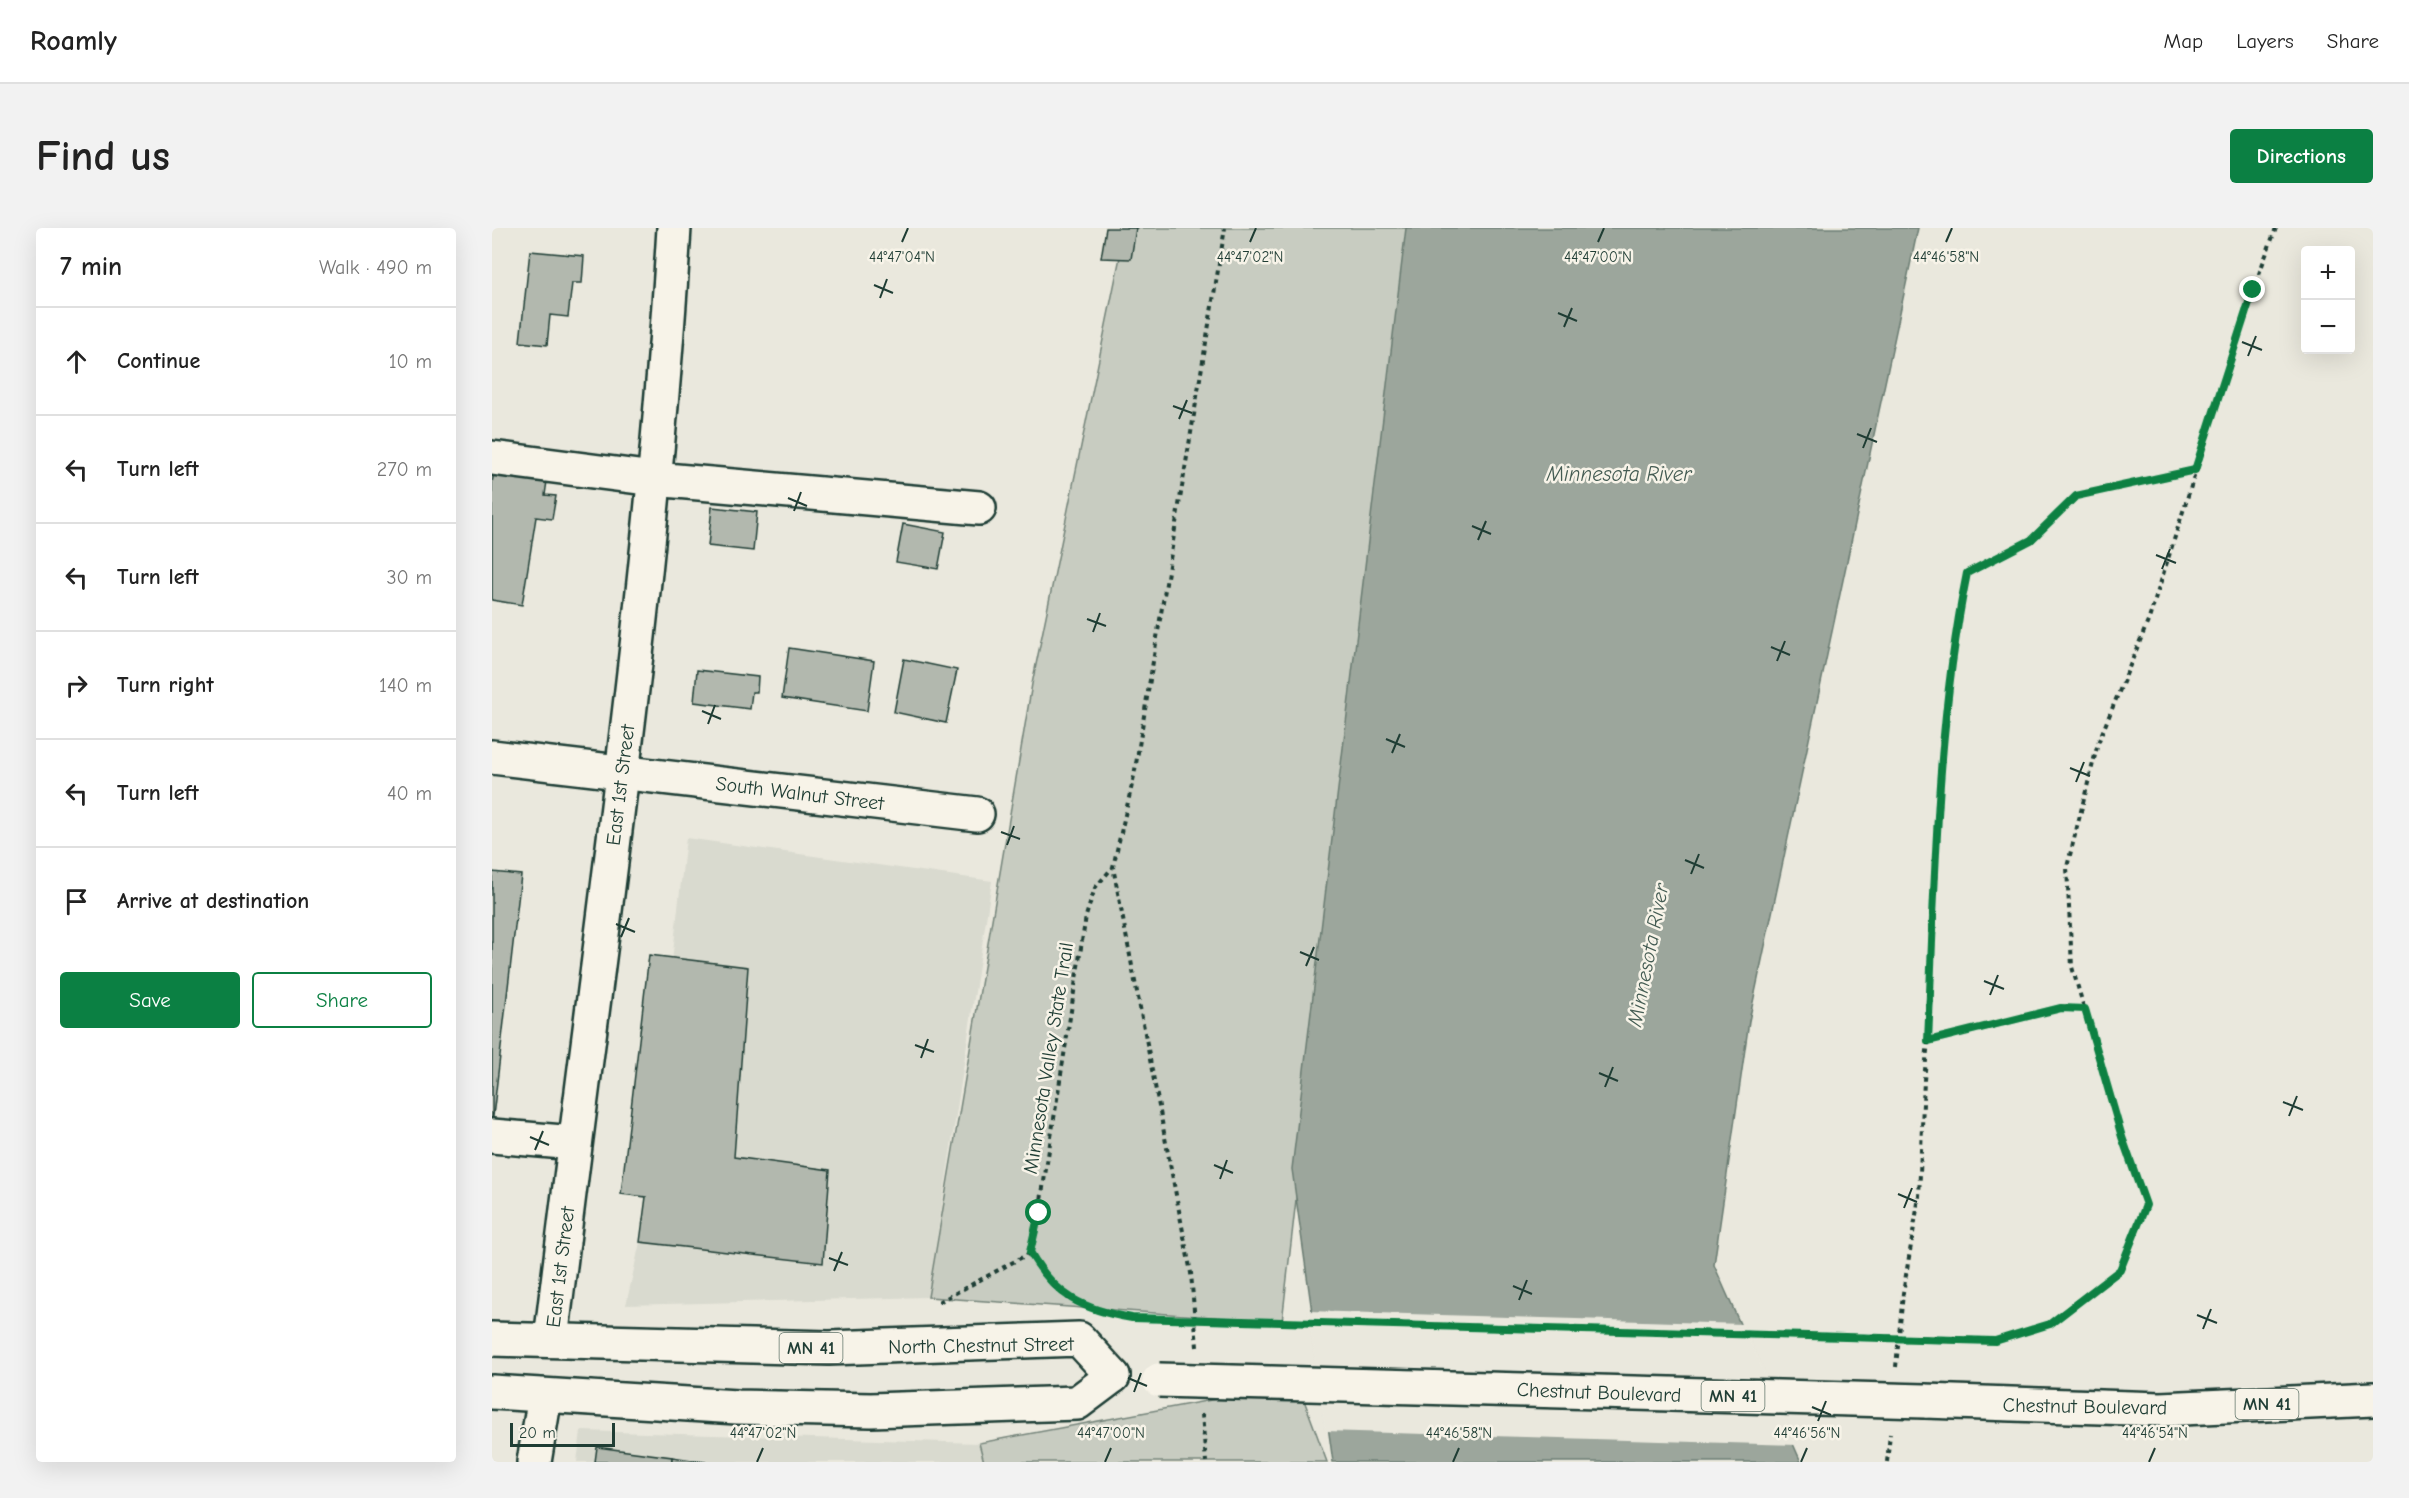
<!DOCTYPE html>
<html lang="en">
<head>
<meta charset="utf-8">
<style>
  :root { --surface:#fff; --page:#f2f2f2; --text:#222; --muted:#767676; --line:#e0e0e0; --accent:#0b8043 }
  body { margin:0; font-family:"Comic Neue",sans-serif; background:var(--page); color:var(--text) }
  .controls { position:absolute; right:18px; top:18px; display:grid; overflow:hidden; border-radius:6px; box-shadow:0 6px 24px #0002 }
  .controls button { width:54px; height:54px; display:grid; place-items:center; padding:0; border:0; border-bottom:2px solid var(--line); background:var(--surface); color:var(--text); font:30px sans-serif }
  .scale { position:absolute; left:18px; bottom:15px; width:105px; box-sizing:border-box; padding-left:6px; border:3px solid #1f3d34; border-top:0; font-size:16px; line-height:21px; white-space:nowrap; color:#1f3d34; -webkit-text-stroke:4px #f7f3e8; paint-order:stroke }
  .stop { position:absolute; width:18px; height:18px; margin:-14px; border:4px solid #0b8043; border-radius:50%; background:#fff }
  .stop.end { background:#0b8043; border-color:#fff; box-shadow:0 2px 6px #0008 }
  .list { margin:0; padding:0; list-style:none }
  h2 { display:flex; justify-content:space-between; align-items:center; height:78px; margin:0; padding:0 24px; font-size:26px }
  h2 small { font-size:20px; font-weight:400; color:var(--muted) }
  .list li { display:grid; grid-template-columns:39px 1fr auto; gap:18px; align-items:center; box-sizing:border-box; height:108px; padding:0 24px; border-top:2px solid var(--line) }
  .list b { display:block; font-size:22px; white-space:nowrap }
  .list em { font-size:20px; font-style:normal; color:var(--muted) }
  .actions { display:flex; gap:12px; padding:18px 24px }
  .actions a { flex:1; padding:14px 0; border:2px solid var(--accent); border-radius:6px; text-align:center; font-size:21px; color:var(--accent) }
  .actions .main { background:var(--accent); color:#fff }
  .icon { flex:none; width:33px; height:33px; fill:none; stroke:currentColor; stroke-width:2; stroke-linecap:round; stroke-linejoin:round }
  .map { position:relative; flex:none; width:1881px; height:1234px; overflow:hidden; border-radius:6px }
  header { display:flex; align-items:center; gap:36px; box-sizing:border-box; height:84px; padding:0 30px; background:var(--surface); border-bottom:2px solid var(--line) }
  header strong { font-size:28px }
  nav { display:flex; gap:33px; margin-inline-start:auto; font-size:21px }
  .intro { display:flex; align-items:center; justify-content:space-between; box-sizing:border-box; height:144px; padding:0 36px }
  h1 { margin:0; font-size:42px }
  .button { padding:15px 27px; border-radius:6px; background:var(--accent); color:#fff; font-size:21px; font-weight:700 }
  main { display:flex; gap:36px; padding:0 36px }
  aside { flex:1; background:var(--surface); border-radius:6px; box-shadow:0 6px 24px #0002 }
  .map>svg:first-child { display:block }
  .built { fill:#d9dacf }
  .green { fill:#c8ccc1; stroke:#74847a; stroke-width:1.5 }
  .water { fill:#9ca69c; stroke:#6a7c72; stroke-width:1.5 }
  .pier { fill:#eae8dd }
  .building { fill:#b2b8ae; stroke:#1f3d34; stroke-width:1.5 }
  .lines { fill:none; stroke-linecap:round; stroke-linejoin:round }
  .minor-casing { stroke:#1f3d34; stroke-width:38 }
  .major-casing { stroke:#1f3d34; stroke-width:38 }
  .path { stroke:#1f3d34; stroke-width:4; stroke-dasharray:4.5 4.5; stroke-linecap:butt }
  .minor { stroke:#f7f3e8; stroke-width:33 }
  .major { stroke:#f7f3e8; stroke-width:33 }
  .major-bridge-casing { stroke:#1f3d34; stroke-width:38; stroke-linecap:butt }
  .path-bridge { stroke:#1f3d34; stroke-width:4; stroke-dasharray:4.5 4.5; stroke-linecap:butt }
  .major-bridge { stroke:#f7f3e8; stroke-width:33 }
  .route { stroke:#0b8043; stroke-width:8 }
  .ticks { fill:none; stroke:#1f3d34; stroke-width:2 }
  .labels { text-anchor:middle; stroke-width:5; stroke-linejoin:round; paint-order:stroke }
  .shield { fill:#f7f3e8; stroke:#60746a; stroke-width:1.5 }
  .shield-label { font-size:18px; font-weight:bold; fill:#1f3d34 }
  .street-label { font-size:20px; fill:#1f3d34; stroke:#f7f3e8 }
  .water-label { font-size:21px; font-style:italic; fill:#445c53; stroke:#f7f3e8 }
  .ticks-label { font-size:15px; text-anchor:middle; fill:#1f3d34; stroke:#f7f3e8; stroke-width:5; stroke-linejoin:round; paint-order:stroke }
</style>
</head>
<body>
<header>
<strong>Roamly</strong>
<nav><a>Map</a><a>Layers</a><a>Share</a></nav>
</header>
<div class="intro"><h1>Find us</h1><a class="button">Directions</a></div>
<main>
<aside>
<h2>7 min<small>Walk · 490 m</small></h2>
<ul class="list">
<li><svg class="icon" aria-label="ahead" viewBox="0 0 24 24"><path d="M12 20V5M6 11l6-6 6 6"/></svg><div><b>Continue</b></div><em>10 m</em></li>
<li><svg class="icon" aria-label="left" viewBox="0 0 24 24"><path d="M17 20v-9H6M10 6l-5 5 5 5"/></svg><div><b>Turn left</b></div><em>270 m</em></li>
<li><svg class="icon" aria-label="left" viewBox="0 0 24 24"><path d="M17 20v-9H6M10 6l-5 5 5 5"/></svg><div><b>Turn left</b></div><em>30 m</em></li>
<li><svg class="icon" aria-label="right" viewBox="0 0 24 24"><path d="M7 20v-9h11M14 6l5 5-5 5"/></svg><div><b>Turn right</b></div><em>140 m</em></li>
<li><svg class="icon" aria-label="left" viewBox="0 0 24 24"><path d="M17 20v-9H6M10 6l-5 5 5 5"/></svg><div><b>Turn left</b></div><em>40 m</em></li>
<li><svg class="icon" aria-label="arrive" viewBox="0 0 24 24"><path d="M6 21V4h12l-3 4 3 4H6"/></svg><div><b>Arrive at destination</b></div></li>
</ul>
<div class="actions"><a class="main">Save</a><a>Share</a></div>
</aside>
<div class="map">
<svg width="1881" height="1234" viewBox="0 0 1881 1234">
  <rect width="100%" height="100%" fill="#eae8dd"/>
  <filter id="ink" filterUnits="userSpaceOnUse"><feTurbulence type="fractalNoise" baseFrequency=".0167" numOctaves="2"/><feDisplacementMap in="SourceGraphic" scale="12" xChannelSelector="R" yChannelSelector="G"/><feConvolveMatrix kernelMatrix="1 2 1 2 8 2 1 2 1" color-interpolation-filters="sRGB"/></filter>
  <g filter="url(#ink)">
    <g class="built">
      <polygon points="194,610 500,653 436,1069 134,1077 148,1014"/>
      <polygon points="89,1203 487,1215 492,1234 85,1234"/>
    </g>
    <g class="green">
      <polygon points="634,0 915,0 790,1094 436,1069 540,456"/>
      <polygon points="806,1156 835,1234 492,1234 487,1215"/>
    </g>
    <polygon class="water" points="914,0 1426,0 1257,793 1222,1037 1309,1234 841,1234 800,941"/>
    <polygon class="pier" points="816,1083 1251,1096 1305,1217 833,1203"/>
    <g class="building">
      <polygon points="614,0 644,0 639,31 609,30"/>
      <polygon points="38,23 92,28 90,55 80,55 76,89 58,87 55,117 28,114"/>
      <polygon points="3,238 56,246 53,267 64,268 60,291 44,289 30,377 0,372 0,255"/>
      <polygon points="220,279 265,284 261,323 216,318"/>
      <polygon points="411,296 453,304 446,341 404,334"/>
      <polygon points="297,420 382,433 375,483 290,470"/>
      <polygon points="412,431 465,442 454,495 402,484"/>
      <polygon points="205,442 266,449 265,464 260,464 258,481 202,474"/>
      <polygon points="0,644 29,647 0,897"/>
      <polygon points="157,727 256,739 242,929 338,942 331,1035 148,1014 154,969 129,966"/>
      <polygon points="105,1219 180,1229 180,1234 103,1234"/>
      <polygon points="180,1229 214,1234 180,1234"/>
    </g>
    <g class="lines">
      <defs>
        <g id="minor">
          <polyline points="0,230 162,251 487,280"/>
          <polyline points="0,529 485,586"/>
          <polyline points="0,908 83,915"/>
          <path d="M 59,1112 C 103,742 160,372 182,0"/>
          <polyline points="42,1234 53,1168"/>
        </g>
        <g id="major">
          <polyline points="0,1111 337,1120 587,1111 621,1148"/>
          <polyline points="0,1164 245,1179 379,1182 585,1175 621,1148"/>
          <polyline points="1433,1173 1669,1181 1881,1171"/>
        </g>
      </defs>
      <use href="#minor" class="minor-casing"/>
      <use href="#major" class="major-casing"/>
      <g class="path">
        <path d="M 1436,813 C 1443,658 1444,498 1475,345 L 1540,312 L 1584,268 L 1703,242"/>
        <polyline points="447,1074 538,1025"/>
        <path d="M 587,1075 C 565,1066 550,1044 538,1025 L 547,985 L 594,688 L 603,660 L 620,640"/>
        <polyline points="608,1083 640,1090"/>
        <polyline points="1495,1112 1503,1113 1558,1096 1628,1042 1654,977 1630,909 1580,739 1575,639 1606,515 1657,391 1761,62 1784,0"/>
        <polyline points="705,1119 699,1045 621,639 642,548 733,0"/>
        <polyline points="1404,1139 1411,1065 1427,969 1432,852 1436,813 1569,780 1592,781"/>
        <polyline points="710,1186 714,1234"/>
        <polyline points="1395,1234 1398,1206"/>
      </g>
      <use href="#minor" class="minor"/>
      <use href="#major" class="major"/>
      <defs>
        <polyline id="major-bridge" points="667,1152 1433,1173"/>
      </defs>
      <use href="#major-bridge" class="major-bridge-casing"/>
      <polyline class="path-bridge" points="640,1090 1495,1112"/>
      <use href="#major-bridge" class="major-bridge"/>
    </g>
  </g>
  <g class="lines" filter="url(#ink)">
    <path class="route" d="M 547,985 L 538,1024 C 563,1068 591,1082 640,1090 L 1503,1113 L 1558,1096 L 1628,1042 L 1654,977 L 1630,909 L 1593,781 L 1569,780 L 1436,813 C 1443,658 1444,498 1475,345 L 1539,312 L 1584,268 L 1703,242 L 1761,62"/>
  </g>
  <path class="ticks" d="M 410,14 L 416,0M 758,14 L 764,0M 1106,14 L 1112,0M 1454,14 L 1460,0M 382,57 L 401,65M 388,70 L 395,51M 1066,85 L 1085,93M 1072,99 L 1080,80M 1750,114 L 1770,122M 1756,128 L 1764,108M 681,178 L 700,185M 687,191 L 695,172M 1365,206 L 1385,214M 1371,220 L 1379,200M 296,270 L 315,278M 302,283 L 309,264M 980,298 L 999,306M 986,312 L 994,293M 1664,327 L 1684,335M 1670,341 L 1678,321M 595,391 L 614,398M 601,404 L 608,385M 1279,419 L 1298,427M 1285,433 L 1293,413M 210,483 L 229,491M 216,496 L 223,477M 894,511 L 913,519M 900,525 L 908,506M 1578,540 L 1598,548M 1584,554 L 1592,534M 509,604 L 528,611M 515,617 L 522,598M 1193,632 L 1212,640M 1199,646 L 1207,626M 124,696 L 143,704M 129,709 L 137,690M 808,724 L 827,732M 814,738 L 822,719M 1492,753 L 1512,761M 1498,767 L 1506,747M 423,817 L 442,824M 429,830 L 436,811M 1107,845 L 1126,853M 1113,859 L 1121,839M 1791,874 L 1811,882M 1797,888 L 1805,868M 38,909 L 57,917M 43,922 L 51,903M 722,937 L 741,945M 728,951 L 735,932M 1406,966 L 1425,974M 1412,980 L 1420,960M 337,1030 L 356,1037M 342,1043 L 350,1024M 1021,1058 L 1040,1066M 1027,1072 L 1035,1052M 1705,1087 L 1725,1095M 1711,1101 L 1719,1081M 636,1150 L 655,1158M 642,1164 L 649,1145M 1320,1179 L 1339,1187M 1326,1193 L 1334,1173M 265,1234 L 271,1220M 613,1234 L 619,1220M 961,1234 L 967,1220M 1309,1234 L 1315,1220M 1657,1234 L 1663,1220"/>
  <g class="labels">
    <g class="shield">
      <rect x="287.5" y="1105" width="63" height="30" rx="4.5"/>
      <rect x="1209.5" y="1153" width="63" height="30" rx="4.5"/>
      <rect x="1743.5" y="1161" width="63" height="30" rx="4.5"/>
    </g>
    <g class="shield-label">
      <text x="319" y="1126">MN 41</text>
      <text x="1241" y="1174">MN 41</text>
      <text x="1775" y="1182">MN 41</text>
    </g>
    <g class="street-label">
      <text transform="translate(128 557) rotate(-83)" y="7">East 1st Street</text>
      <text transform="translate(308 565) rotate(7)" y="7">South Walnut Street</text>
      <text transform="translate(556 830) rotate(-81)" y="7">Minnesota Valley State Trail</text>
      <text transform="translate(68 1039) rotate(-83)" y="7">East 1st Street</text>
      <text transform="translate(489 1117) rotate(-1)" y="7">North Chestnut Street</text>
      <text transform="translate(1107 1164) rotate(2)" y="7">Chestnut Boulevard</text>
      <text transform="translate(1593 1178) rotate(1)" y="7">Chestnut Boulevard</text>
    </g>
    <g class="water-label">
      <text x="1127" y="253">Minnesota River</text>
      <text transform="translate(1156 727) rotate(-79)" y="7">Minnesota River</text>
    </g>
  </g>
  <g class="ticks-label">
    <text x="410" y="34">44°47'04"N</text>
    <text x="758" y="34">44°47'02"N</text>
    <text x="1106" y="34">44°47'00"N</text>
    <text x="1454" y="34">44°46'58"N</text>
    <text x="271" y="1210">44°47'02"N</text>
    <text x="619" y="1210">44°47'00"N</text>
    <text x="967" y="1210">44°46'58"N</text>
    <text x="1315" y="1210">44°46'56"N</text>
    <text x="1663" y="1210">44°46'54"N</text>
  </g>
</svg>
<div class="controls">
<button>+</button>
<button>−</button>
</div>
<div class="scale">20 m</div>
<div class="stop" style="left:547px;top:985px"></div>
<div class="stop end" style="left:1761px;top:62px"></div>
</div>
</main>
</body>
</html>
